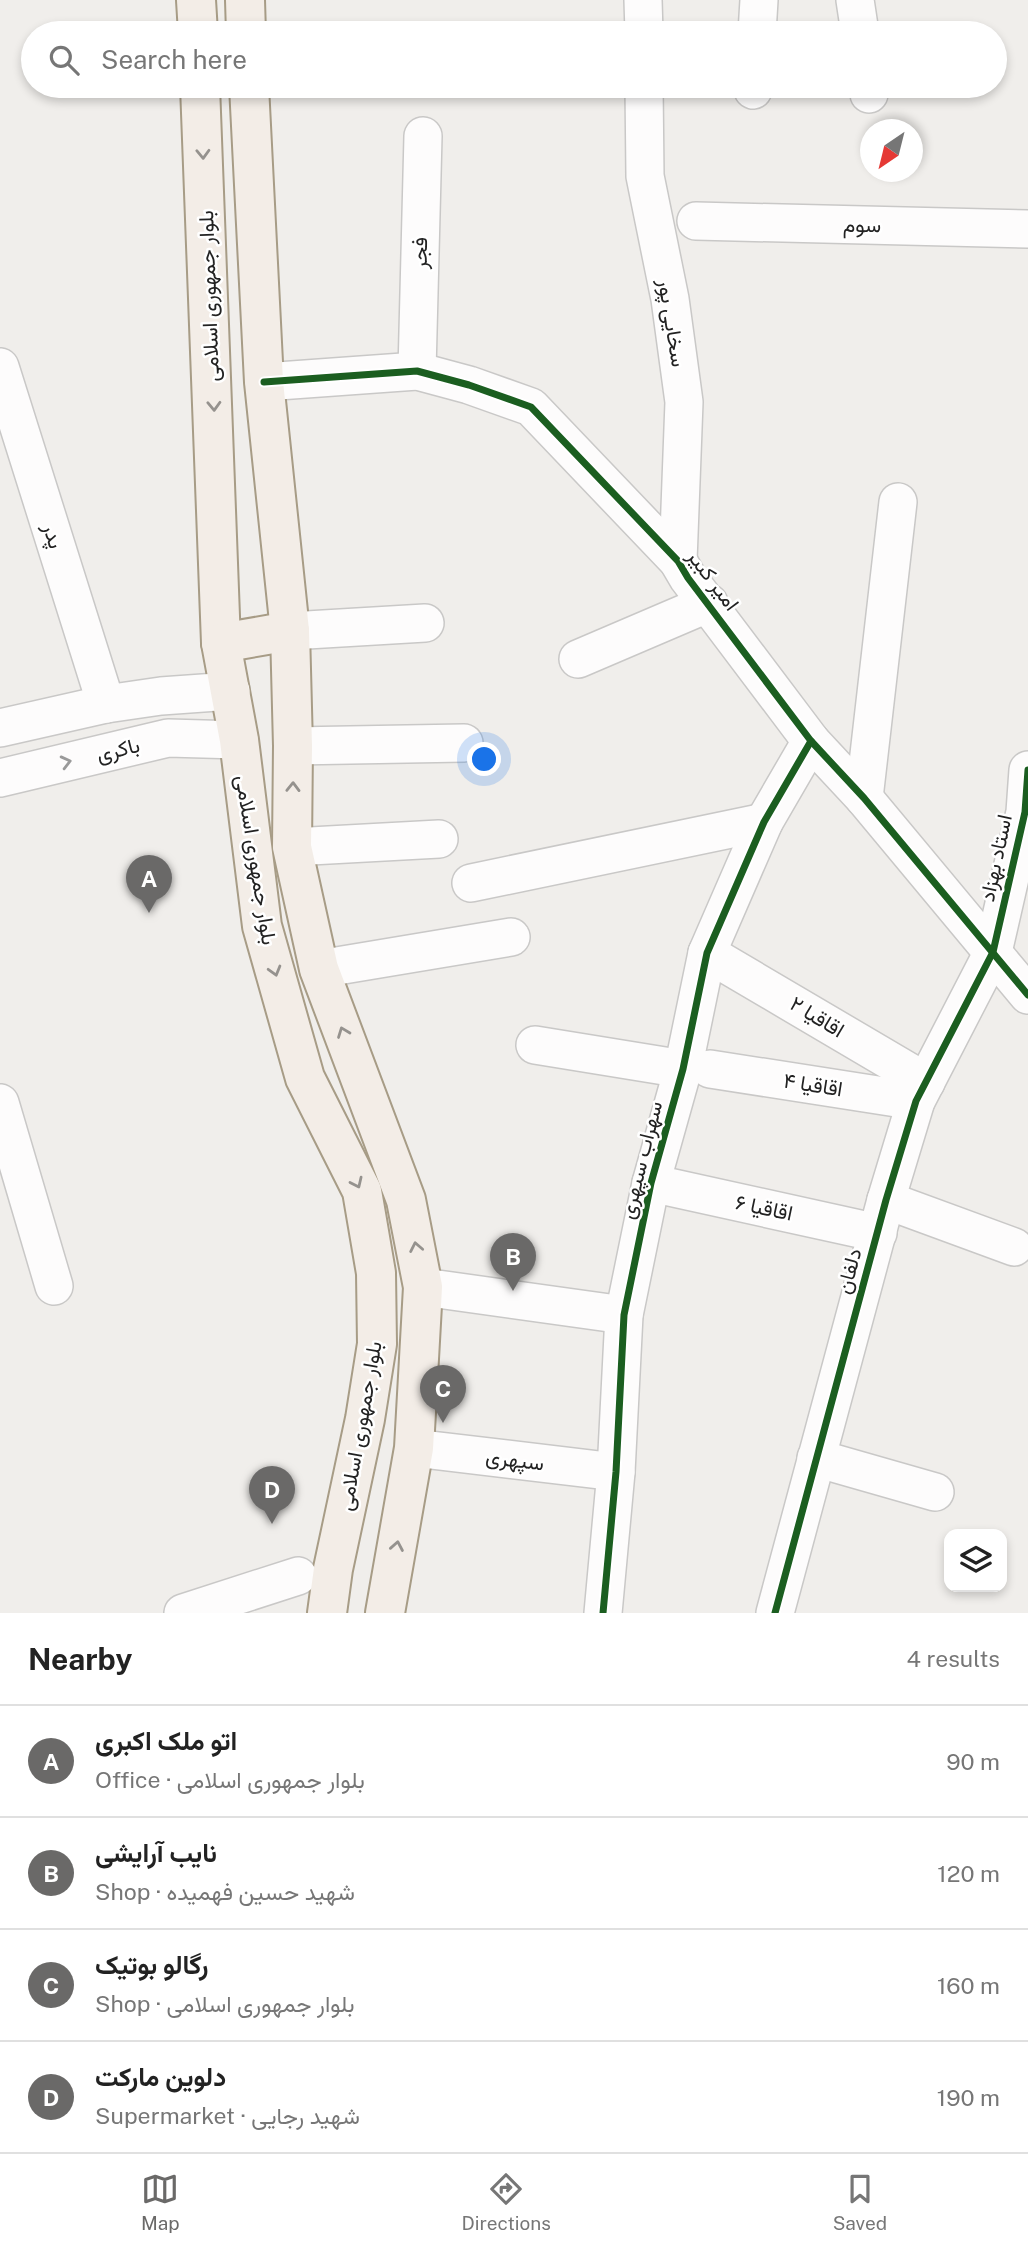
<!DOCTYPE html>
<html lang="en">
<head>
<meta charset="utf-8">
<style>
  :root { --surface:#fff; --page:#f2f2f2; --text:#222; --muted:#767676; --line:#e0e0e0; --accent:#6a6968 }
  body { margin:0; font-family:"Public Sans",Vazirmatn,sans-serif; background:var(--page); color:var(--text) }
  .controls { position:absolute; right:21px; bottom:21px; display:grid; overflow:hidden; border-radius:14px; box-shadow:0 4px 10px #0003 }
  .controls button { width:63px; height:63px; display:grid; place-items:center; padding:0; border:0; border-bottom:2px solid var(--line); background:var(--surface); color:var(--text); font:35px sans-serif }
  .compass { position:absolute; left:860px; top:119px; width:63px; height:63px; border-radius:50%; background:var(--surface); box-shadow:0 4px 10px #0003; rotate:215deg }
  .you { position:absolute; left:485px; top:760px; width:24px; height:24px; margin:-18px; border:5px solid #fff; border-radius:50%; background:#1a73e8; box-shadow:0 0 0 10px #1a73e833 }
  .badge { display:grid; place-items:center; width:46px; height:46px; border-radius:50%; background:var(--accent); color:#fff; font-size:23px; font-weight:700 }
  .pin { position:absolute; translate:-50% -58px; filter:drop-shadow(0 2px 4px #0008) }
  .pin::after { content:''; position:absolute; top:37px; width:24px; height:21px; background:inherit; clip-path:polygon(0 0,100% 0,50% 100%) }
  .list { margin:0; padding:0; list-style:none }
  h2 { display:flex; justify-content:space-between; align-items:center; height:91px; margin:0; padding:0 28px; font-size:30px }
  h2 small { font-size:23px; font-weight:400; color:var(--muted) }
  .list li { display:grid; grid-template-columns:46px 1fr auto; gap:21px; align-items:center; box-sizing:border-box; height:112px; padding:0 28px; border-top:2px solid var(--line) }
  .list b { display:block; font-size:26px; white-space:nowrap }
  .list p { margin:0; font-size:23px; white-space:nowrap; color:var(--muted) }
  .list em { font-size:23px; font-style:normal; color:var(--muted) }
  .icon { flex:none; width:38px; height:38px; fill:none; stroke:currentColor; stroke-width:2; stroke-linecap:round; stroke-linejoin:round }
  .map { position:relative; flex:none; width:1028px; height:1613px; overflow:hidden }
  .search { position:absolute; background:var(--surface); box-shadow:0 4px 10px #0003; left:21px; right:21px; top:21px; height:77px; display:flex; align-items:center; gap:18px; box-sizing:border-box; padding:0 24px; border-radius:38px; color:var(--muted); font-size:26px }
  .sheet { height:539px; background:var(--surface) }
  nav { display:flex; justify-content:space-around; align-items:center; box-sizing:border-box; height:98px; border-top:2px solid var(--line); background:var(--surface); font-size:19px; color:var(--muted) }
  nav a { display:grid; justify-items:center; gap:4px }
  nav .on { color:var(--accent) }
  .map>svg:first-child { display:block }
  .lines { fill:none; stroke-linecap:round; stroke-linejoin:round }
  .minor-casing { stroke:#c9c8c7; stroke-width:40 }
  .major-casing { stroke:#a79c86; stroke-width:42 }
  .minor { stroke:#fdfcfc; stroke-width:37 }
  .major { stroke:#f3ede7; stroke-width:38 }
  .cycleway-casing { stroke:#fff; stroke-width:11 }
  .cycleway { stroke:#1b5e20; stroke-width:7 }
  .oneway { stroke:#95928e }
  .oneway2 { stroke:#9a9a9a }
  .labels { text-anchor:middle; stroke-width:5; stroke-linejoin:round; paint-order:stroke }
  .street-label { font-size:21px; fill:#222; stroke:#fff }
</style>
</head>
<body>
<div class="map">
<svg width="1028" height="1613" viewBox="0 0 1028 1613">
  <rect width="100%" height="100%" fill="#f0eeeb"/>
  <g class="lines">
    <defs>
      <g id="minor">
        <polyline points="643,0 644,33"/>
        <polyline points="855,0 860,33"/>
        <polyline points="757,33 759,0"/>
        <polyline points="644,86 645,176 670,299 684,402 678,561"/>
        <polyline points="868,86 869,94"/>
        <polyline points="753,90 754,86"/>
        <polyline points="696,221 1028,229"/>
        <polyline points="0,367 106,704"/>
        <polyline points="417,371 423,136"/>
        <polyline points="264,382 417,371 469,385 531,407 678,561 688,578 811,741 864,798 1028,995"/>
        <polyline points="290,631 425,623"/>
        <polyline points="578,659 709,603"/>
        <polyline points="0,728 106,704 161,696 231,691"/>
        <polyline points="293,746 464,743"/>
        <polyline points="0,778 168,738 239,740"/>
        <polyline points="864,798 898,502"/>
        <polyline points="292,847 439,839"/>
        <polyline points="471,883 764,822"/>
        <polyline points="707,953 926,1082"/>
        <polyline points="319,969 511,937"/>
        <polyline points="535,1045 683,1069"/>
        <polyline points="710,1069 916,1101"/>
        <polyline points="0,1103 54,1286"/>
        <polyline points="651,1183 878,1233"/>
        <polyline points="886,1200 1014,1247"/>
        <polyline points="423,1287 624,1315"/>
        <polyline points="414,1448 616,1472"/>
        <polyline points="816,1458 935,1492"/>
        <polyline points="183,1613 298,1576"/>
        <polyline points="603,1613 616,1472 624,1315 651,1183 683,1069 707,953 764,822 811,741"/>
        <polyline points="775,1613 886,1200 916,1101 993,952 1025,812 1028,770"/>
      </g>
      <g id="major">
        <polyline points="196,0 198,33"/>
        <polyline points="245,0 246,33"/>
        <polyline points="200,86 221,643 239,740 262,926 305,1078 362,1191 376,1273 377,1344 365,1419 333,1569 327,1613"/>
        <polyline points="249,86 264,382 290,631 293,746 292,847 319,969 406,1200 423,1287 414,1448 385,1613"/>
        <polyline points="221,643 290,631"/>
      </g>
    </defs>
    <use href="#minor" class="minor-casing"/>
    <use href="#major" class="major-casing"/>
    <use href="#minor" class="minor"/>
    <use href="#major" class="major"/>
    <defs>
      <g id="cycleway">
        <polyline points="264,382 417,371 469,385 531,407 678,561 688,578 811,741 864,798 1028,995"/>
        <polyline points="603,1613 616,1472 624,1315 651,1183 683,1069 707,953 764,822 811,741"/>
        <polyline points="775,1613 886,1200 916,1101 993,952 1025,812 1028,770"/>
      </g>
    </defs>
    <use href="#cycleway" class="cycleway-casing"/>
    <use href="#cycleway" class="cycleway"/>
  </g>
  <defs><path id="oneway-chevron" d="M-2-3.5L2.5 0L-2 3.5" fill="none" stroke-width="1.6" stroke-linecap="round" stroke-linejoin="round" transform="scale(1.75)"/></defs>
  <g class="oneway">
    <use href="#oneway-chevron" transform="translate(203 154) rotate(88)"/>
    <use href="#oneway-chevron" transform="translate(214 406) rotate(88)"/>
    <use href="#oneway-chevron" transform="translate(293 787) rotate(-89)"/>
    <use href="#oneway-chevron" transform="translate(275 971) rotate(74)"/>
    <use href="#oneway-chevron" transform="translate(343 1032) rotate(-111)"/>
    <use href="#oneway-chevron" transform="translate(357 1183) rotate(65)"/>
    <use href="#oneway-chevron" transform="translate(416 1247) rotate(-101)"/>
    <use href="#oneway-chevron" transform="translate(397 1546) rotate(-80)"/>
  </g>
  <use class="oneway2" href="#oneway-chevron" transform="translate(66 762) rotate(-14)"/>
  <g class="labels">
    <g class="street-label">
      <text transform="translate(862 225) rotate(1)" y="7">سوم</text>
      <text transform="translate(420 253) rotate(-89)" y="7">فجر</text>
      <text transform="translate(209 296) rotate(-92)" y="7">بلوار جمهوری اسلامی</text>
      <text transform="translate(672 323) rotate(81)" y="7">سخایی پور</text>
      <text transform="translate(53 536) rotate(73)" y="7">پدر</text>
      <text transform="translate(713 580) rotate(53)" y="7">امیر کبیر</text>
      <text transform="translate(118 750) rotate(-14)" y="7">باکری</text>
      <text transform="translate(996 858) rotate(-78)" y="7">استاد بهزاد</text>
      <text transform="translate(256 860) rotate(81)" y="7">بلوار جمهوری اسلامی</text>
      <text transform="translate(817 1017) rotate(31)" y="7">اقاقیا ۲</text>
      <text transform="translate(813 1085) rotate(9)" y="7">اقاقیا ۴</text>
      <text transform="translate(641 1160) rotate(-76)" y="7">سهراب سپهری</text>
      <text transform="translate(764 1208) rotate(12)" y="7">اقاقیا ۶</text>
      <text transform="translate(849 1271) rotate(-75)" y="7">دلفان</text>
      <text transform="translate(360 1426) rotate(-80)" y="7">بلوار جمهوری اسلامی</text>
      <text transform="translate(515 1460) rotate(7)" y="7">سپهری</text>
    </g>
  </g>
</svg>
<div class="controls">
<button><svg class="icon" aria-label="layers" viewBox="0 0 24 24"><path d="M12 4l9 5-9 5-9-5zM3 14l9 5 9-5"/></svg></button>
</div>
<svg class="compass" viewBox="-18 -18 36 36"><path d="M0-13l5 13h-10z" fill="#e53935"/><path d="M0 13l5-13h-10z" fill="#767676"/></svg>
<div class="you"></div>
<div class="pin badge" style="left:149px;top:913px">A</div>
<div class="pin badge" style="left:513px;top:1291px">B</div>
<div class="pin badge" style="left:443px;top:1423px">C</div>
<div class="pin badge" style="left:272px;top:1524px">D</div>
<div class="search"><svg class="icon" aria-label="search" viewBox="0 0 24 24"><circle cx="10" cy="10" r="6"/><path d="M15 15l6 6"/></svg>Search here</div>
</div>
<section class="sheet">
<h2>Nearby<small>4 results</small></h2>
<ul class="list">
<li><span class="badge">A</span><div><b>اتو ملک اکبری</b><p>Office · بلوار جمهوری اسلامی</p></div><em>90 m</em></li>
<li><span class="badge">B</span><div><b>نایب آرایشی</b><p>Shop · شهید حسین فهمیده</p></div><em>120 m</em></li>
<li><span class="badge">C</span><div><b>رگالو بوتیک</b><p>Shop · بلوار جمهوری اسلامی</p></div><em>160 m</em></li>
<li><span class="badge">D</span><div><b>دلوین مارکت</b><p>Supermarket · شهید رجایی</p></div><em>190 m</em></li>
</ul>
</section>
<nav>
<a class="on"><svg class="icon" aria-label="map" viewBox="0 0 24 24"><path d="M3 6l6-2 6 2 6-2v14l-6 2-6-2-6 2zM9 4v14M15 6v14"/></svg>Map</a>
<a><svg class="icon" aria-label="directions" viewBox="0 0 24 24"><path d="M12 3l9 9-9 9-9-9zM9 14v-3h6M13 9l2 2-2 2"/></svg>Directions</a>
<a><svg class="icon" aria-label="saved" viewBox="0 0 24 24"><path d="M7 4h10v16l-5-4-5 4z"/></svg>Saved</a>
</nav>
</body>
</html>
